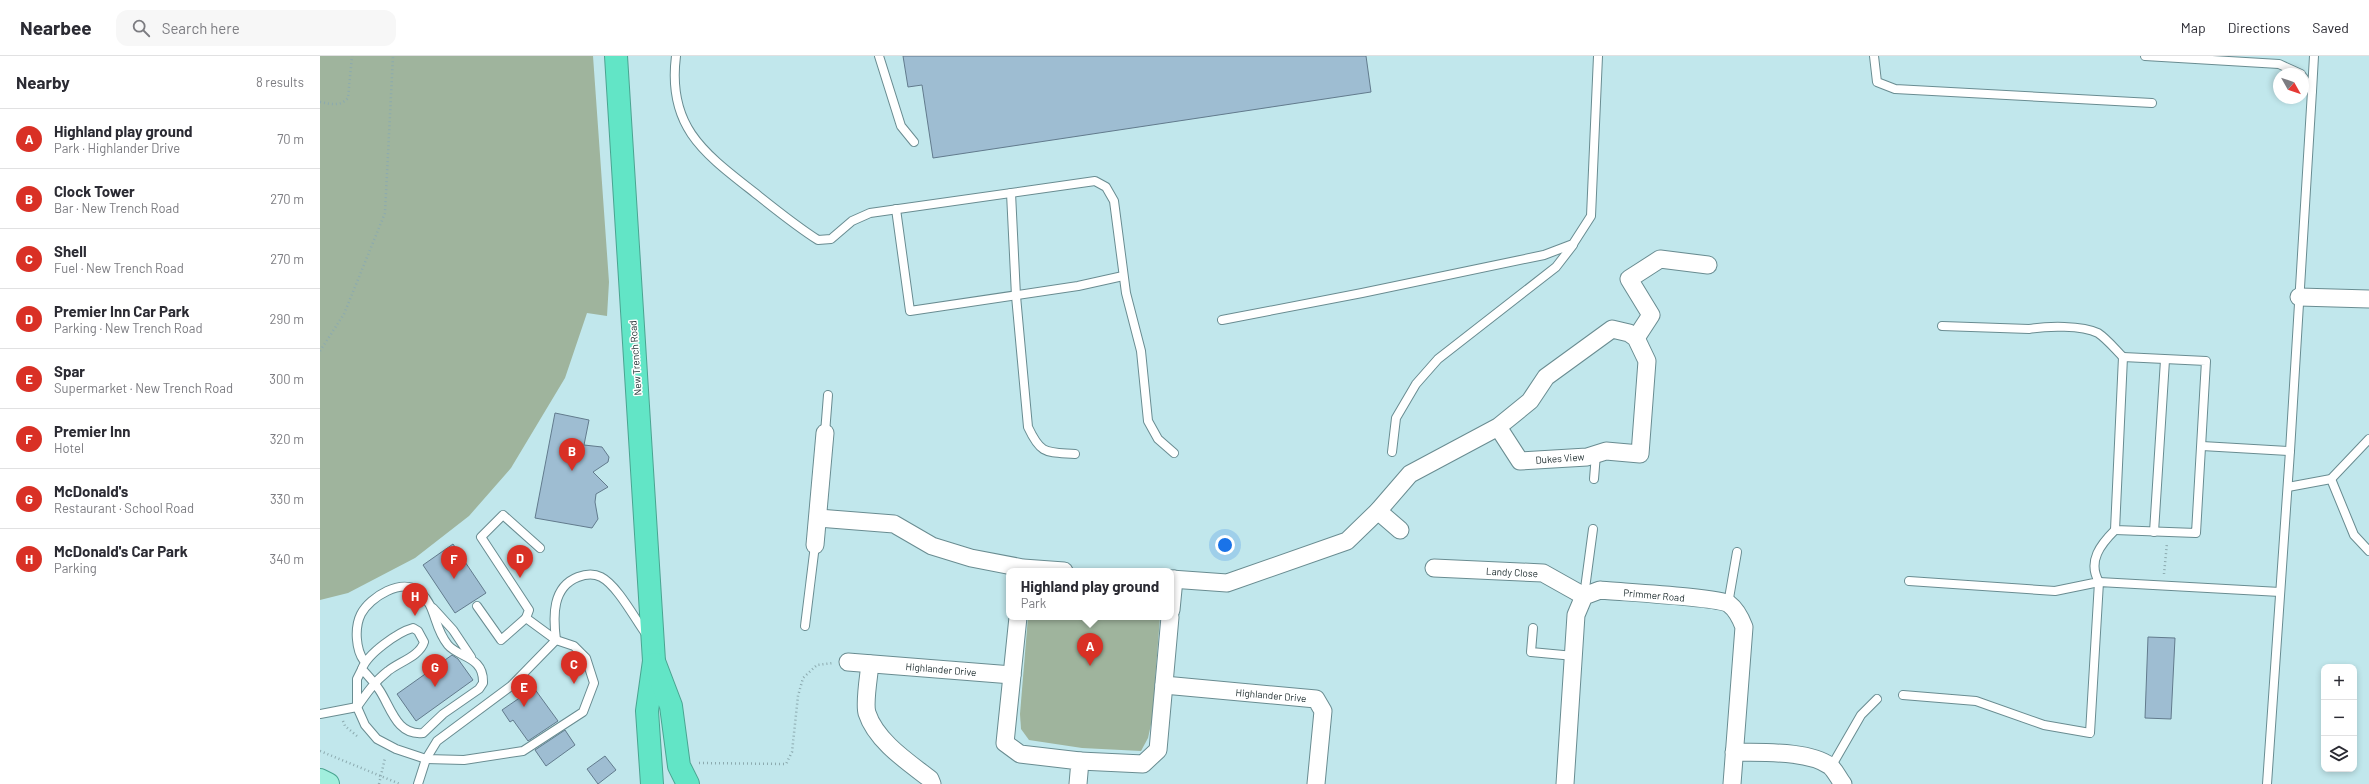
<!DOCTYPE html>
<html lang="en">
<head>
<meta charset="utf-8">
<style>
  :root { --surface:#fff; --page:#f7f7f7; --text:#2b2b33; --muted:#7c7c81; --line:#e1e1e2; --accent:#d93025 }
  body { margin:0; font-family:Barlow,sans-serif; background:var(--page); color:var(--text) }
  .controls { position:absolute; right:12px; bottom:12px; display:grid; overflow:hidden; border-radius:8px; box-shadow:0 2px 6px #0003 }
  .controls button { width:36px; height:36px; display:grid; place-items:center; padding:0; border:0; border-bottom:1px solid var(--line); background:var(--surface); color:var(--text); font:20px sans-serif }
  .compass { position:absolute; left:1953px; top:12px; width:36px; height:36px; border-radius:50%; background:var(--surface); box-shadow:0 2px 6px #0003; rotate:130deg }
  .you { position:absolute; left:905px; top:489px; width:14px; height:14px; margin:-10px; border:3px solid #fff; border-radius:50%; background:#1a73e8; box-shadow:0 0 0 6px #1a73e833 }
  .badge { display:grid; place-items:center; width:26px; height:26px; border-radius:50%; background:var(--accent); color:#fff; font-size:13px; font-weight:700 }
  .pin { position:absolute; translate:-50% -33px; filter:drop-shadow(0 1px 2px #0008) }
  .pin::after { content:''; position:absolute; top:21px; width:14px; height:12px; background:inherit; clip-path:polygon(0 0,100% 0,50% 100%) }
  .popup { position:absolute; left:686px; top:512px; width:168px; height:52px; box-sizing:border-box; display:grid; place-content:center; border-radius:8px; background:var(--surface); filter:drop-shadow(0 1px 3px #0005); font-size:13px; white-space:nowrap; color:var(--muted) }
  .popup b { font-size:15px; color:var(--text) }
  .popup::after { content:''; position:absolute; left:50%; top:100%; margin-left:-8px; border:8px solid transparent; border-top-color:var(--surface) }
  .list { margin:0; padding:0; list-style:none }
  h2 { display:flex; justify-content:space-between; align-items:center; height:52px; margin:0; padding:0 16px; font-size:17px }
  h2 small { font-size:13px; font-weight:400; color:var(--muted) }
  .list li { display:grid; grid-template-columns:26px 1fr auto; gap:12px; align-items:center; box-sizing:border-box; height:60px; padding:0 16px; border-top:1px solid var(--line) }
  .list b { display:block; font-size:15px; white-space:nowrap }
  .list p { margin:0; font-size:13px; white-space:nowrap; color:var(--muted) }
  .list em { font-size:13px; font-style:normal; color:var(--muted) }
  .icon { flex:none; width:22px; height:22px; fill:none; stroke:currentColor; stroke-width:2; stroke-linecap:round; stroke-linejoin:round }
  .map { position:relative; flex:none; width:2049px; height:728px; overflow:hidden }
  header { display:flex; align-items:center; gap:24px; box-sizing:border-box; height:56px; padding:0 20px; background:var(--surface); border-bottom:1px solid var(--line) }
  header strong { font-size:19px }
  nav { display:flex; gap:22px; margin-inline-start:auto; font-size:14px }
  .search { width:280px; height:36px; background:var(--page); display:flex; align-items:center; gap:10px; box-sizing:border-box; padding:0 14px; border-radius:12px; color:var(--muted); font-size:15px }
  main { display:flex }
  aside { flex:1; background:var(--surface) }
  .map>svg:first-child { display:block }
  .green { fill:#9fb49d }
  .building { fill:#9ebdd2; stroke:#627b8d }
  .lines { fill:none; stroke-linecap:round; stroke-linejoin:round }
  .lane-casing { stroke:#698c91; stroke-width:10 }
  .street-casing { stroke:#698c91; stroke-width:19 }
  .primary-casing { stroke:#4aa491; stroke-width:24 }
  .highway-casing { stroke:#4aa491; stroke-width:24 }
  .path { stroke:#8caaaf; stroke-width:2.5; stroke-dasharray:1 3; stroke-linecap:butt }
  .lane { stroke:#fff; stroke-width:8 }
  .street { stroke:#fff; stroke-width:17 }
  .primary { stroke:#a1efdd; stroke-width:22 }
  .highway { stroke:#62e5c6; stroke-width:22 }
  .labels { text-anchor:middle; stroke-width:3; stroke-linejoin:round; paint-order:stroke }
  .street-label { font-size:10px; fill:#1d2c2e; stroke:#fff }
</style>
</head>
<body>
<header>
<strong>Nearbee</strong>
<div class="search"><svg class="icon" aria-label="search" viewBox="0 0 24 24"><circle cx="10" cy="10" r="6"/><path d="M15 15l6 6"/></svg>Search here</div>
<nav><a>Map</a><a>Directions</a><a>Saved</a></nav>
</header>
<main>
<aside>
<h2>Nearby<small>8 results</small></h2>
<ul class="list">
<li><span class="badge">A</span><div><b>Highland play ground</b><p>Park · Highlander Drive</p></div><em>70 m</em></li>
<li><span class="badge">B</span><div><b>Clock Tower</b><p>Bar · New Trench Road</p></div><em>270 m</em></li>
<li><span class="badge">C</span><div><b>Shell</b><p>Fuel · New Trench Road</p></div><em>270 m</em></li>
<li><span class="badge">D</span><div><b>Premier Inn Car Park</b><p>Parking · New Trench Road</p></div><em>290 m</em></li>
<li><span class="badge">E</span><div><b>Spar</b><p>Supermarket · New Trench Road</p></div><em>300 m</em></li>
<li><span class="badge">F</span><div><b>Premier Inn</b><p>Hotel</p></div><em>320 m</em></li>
<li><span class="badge">G</span><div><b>McDonald's</b><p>Restaurant · School Road</p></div><em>330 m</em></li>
<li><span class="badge">H</span><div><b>McDonald's Car Park</b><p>Parking</p></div><em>340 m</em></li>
</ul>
</aside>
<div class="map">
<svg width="2049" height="728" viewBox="0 0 2049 728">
  <rect width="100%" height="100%" fill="#c1e7ec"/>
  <g class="green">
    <polygon points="0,0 273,0 289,226 287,260 267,257 245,322 191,412 149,460 95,502 28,537 0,544"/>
    <polygon points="708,561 840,561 832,664 828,682 821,695 762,692 709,684 701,673 700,658"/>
  </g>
  <g class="building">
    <polygon points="583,0 1046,0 1051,36 613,102 602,29 588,31"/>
    <polygon points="235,357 269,364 264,389 282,391 289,401 288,406 273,416 288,431 276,438 275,446 278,463 272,472 215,462"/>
    <polygon points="133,488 166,537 135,557 103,509"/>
    <polygon points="1828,581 1855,582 1851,663 1825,662"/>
    <polygon points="132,599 138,603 153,624 96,665 77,638"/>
    <polygon points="214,632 238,665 208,685 193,664 190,666 182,654"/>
    <polygon points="245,674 255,689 226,710 215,694"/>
    <polygon points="285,700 296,714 278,728 267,713"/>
  </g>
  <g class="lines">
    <defs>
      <g id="lane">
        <path d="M 356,0 C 347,71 384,97 435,137 C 455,153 476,170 498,184 L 511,183 L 532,165 L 550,157 L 775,125 L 786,131 L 794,145 L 806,237 L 821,295 L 828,365 L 838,383 L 854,397"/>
        <polyline points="559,0 581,70 594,86"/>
        <polyline points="1554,0 1557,26 1575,33 1832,47"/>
        <polyline points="1825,0 1959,8 1981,18"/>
        <polyline points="1992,35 1994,0"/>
        <path d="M 691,137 L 696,240 L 708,371 C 721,399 726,396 755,398"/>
        <polyline points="576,153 590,255 758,230 803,220"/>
        <polyline points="902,264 1042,237 1224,199 1253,188 1271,160 1278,0"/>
        <path d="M 1622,270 L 1709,273 C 1727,270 1762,269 1778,277 C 1787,283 1795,293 1803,301"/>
        <polygon points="1803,301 1886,305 1876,477 1795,474"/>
        <polyline points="505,377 508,339"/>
        <polyline points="1882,390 1970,395"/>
        <polyline points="1072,396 1076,362 1096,328 1118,303 1236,211 1253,189"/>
        <polyline points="1274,423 1276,398"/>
        <polyline points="2011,423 2034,479 2049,495"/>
        <polyline points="1968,431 2011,423 2049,383"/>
        <polyline points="1834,476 1845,304"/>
        <path d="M 1589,525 L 1735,535 L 1779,526 C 1767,505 1781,488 1795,474"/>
        <polyline points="1264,540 1273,473"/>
        <polyline points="1408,548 1417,496"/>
        <polyline points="113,552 133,574 151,601"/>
        <polyline points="206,562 209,554 161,481 183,459 220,492"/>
        <polyline points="485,570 495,489"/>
        <polyline points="1213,572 1211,596 1254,600"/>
        <path d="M 236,584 C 233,560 232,531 258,521 C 266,518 273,517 281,521 C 297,529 315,563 326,578"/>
        <polyline points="42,613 37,623 37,651 45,669 57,683 76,693 106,703 144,704 203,695 263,656 274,627 266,602 254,590 236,584 206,562 181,584 157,550"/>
        <polyline points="1583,639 1656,645 1724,669 1770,677 1779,526 1960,536"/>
        <path d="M 0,658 L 37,651 C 46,638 55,625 68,615 C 79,606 100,600 104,586 L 98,575 L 93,572 C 78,576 47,598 42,613 C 48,620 55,627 60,635 C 71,652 77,680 103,677 L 123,658 L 159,633 L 163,627 C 164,600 139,602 128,589 C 113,571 117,551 100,536 C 82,521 50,541 41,558 C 34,572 36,594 44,605"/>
        <polyline points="1511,711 1541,659 1557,643"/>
        <polyline points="98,728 106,703 117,685 191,630 236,584"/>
        <polyline points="1947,728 1970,395 1992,35 1983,21"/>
      </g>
      <g id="street">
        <polyline points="1979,241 2049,243"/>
        <polyline points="1316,282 1331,259 1309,223 1340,203 1388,209"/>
        <polyline points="1058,455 1080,474"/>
        <polyline points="498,462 574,468 612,490 651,502 703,512 744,515"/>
        <polyline points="495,489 505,377"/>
        <polyline points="1114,512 1223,517 1264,540"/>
        <polyline points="851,523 907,527 1027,485 1058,455 1090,418 1178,371 1210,345 1226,321 1292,273 1309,277 1316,282 1327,305 1320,398 1286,395 1267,401 1200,405 1178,371"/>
        <polyline points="851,554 854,523"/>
        <polyline points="698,561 685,687 700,698 760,705 758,728"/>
        <polyline points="528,606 692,619"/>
        <path d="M 550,608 C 549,619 544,647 547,657 C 556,685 588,706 610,723 L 612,728"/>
        <polyline points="844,629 996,643 1003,655 996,728"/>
        <path d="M 1414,696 C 1441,697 1488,694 1510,710 C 1515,714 1519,723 1523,728"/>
        <polyline points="760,705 823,708 838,694 850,561"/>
        <path d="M 1245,728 L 1256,559 L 1264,540 L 1280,534 C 1300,536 1398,541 1409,548 C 1417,554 1421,563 1424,571 L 1412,728"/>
      </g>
      <polyline id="primary" points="0,724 8,728"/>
      <g id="highway">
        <polyline points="296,0 334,605 327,655 332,728"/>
        <polyline points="335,608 351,650 359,710 368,728"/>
      </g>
    </defs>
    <use href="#lane" class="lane-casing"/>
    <use href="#street" class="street-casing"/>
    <use href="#primary" class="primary-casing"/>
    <use href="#highway" class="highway-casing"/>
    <g class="path">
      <path d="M 0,46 C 11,48 20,51 28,42 L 32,0"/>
      <polyline points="0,295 24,258 65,157 73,0"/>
      <polyline points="1844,518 1847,487"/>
      <polyline points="23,665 25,670 37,680"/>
      <polyline points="0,695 80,728"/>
      <polyline points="379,707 466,708 472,696 478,640 483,622 497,609 513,607"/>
      <polyline points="59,728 65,702"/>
    </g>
    <use href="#lane" class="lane"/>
    <use href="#street" class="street"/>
    <use href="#primary" class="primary"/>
    <use href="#highway" class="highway"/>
  </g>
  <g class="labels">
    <g class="street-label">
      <text transform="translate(315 302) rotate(-94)" y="4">New Trench Road</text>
      <text transform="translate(1240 402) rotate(-4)" y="4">Dukes View</text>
      <text transform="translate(1192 516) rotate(3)" y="4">Landy Close</text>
      <text transform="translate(1334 539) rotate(5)" y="4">Primmer Road</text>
      <text transform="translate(621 613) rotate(5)" y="4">Highlander Drive</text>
      <text transform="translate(951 639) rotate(5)" y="4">Highlander Drive</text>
    </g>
  </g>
</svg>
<div class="controls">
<button>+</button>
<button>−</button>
<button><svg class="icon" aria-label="layers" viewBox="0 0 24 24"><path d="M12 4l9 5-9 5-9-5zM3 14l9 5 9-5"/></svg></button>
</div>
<svg class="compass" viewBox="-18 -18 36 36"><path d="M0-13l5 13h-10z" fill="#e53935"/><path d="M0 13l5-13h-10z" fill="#7c7c81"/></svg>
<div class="you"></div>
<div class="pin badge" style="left:770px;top:610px">A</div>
<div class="popup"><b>Highland play ground</b>Park</div>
<div class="pin badge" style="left:252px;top:415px">B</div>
<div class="pin badge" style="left:254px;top:628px">C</div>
<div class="pin badge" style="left:200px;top:522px">D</div>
<div class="pin badge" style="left:204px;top:651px">E</div>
<div class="pin badge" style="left:134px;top:523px">F</div>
<div class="pin badge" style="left:115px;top:631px">G</div>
<div class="pin badge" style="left:95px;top:560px">H</div>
</div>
</main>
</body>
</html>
